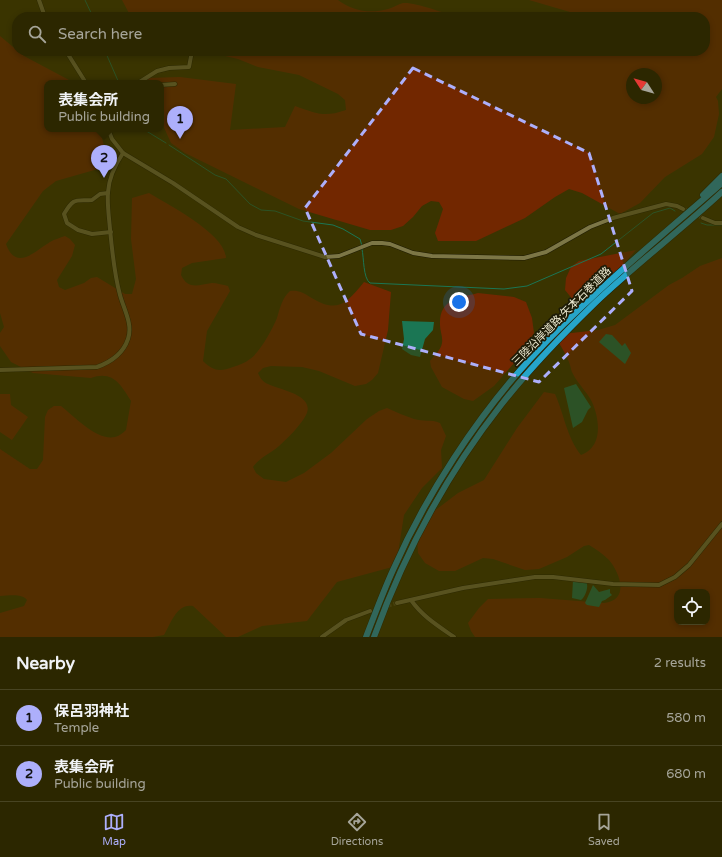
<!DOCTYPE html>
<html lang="en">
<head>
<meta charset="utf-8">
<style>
  :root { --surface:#2c2700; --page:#342f0a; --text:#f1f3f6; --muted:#a6a599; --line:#484422; --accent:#adaffb }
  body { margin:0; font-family:"Varela Round","Noto Sans JP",sans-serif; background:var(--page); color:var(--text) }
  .controls { position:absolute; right:12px; bottom:12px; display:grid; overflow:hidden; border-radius:8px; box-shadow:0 2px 6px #0003 }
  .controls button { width:36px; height:36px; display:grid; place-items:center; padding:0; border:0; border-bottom:1px solid var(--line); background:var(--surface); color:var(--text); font:20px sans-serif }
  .compass { position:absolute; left:626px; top:68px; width:36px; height:36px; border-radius:50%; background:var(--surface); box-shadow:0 2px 6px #0003; rotate:306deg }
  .you { position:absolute; left:459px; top:302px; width:14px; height:14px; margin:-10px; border:3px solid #fff; border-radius:50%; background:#1a73e8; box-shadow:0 0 0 6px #1a73e833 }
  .badge { display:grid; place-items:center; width:26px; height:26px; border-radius:50%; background:var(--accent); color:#111; font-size:13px; font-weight:700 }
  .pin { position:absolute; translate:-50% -33px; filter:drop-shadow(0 1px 2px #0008) }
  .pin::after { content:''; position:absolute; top:21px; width:14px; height:12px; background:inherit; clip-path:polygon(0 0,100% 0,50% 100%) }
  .popup { position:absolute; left:44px; top:80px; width:120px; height:52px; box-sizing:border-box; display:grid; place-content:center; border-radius:8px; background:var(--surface); filter:drop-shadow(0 1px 3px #0005); font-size:13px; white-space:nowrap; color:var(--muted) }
  .popup b { font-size:15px; color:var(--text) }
  .popup::after { content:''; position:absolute; left:50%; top:100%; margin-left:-8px; border:8px solid transparent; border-top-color:var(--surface) }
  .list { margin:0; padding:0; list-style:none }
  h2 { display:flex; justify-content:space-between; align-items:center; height:52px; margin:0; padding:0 16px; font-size:17px }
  h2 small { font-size:13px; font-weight:400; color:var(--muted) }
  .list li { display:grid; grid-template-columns:26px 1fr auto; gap:12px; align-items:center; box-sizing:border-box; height:56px; padding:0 16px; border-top:1px solid var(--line) }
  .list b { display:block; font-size:15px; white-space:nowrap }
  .list p { margin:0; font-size:13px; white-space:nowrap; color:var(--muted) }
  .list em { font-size:13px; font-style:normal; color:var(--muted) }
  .icon { flex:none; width:22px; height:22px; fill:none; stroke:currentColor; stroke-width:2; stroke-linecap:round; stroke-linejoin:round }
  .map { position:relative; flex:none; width:722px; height:637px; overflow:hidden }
  .search { position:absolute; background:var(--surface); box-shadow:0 2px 6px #0003; left:12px; right:12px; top:12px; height:44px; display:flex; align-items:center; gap:10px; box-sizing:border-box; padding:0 14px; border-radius:16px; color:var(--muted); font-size:15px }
  .sheet { height:164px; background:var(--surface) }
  nav { display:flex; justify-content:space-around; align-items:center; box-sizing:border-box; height:56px; border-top:1px solid var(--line); background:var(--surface); font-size:11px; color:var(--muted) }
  nav a { display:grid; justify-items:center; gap:2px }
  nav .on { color:var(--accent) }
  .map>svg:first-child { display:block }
  .green { fill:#722700; fill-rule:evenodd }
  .water { fill:#1b7654 }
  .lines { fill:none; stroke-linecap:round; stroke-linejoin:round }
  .stream { stroke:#1b7654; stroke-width:1 }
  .minor-tunnel { stroke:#554f1f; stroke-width:4; stroke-dasharray:4 2; stroke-linecap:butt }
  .minor-casing { stroke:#1f1c03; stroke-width:5 }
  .highway-casing { stroke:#1f1c03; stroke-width:7 }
  .minor { stroke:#7c7646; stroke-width:4 }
  .highway { stroke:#26a5c9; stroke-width:6 }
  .marked { fill:none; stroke:#adaffb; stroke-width:3; stroke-dasharray:8 5; stroke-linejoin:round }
  .labels { text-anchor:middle; stroke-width:3.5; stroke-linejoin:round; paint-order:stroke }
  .street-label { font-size:11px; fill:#edead1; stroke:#1e1c08 }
</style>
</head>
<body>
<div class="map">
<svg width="722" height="637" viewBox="0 0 722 637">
  <rect width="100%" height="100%" fill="#3a3400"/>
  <g class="green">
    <path d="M 122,0 L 338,0 C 353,11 370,14 388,9 C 393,8 398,4 403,3 C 416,2 443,13 457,17 L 131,17 Z"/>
    <path d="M 529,0 L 722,0 L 722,89 L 716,97 L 718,101 L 719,114 L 714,137 L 702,154 L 665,177 L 640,203 L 620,214 L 582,193 L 569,189 L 555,197 L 525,218 L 476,241 L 438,241 L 435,233 L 443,209 L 439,202 L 431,201 L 422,206 L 413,217 L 403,226 L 391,230 L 370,230 L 299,209 L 185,153 L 171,143 L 161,121 L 161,83 L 148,83 L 147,78 L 180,77 L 236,84 L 230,130 L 285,127 L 295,106 C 316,113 323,118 346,110 L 345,100 L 338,94 L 299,75 L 258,67 L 238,59 L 204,51 L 705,51 L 705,17 L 587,17 ZM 632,74 L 656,74 L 656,98 L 632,98 Z"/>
    <path d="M 0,36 L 24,56 L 71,81 L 72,83 L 47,83 L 47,129 L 97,129 L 102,138 L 106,153 L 98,169 L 56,181 L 43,191 L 6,244 C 16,272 35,251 50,242 C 55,239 60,238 65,236 L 70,239 L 75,245 L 72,256 L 57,280 L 59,287 L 65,290 L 84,283 L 91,278 L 97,277 L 125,294 L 132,294 L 136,279 L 131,239 L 132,198 L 149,193 C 168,205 225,233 226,258 L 192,263 L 182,268 L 181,275 C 188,290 198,285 212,283 C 217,283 223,285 228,286 L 230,291 L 207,331 L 203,361 C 213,371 220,372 233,367 C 239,365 245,363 250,359 C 260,352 272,330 277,318 C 280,308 282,298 290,291 C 298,290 304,293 310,297 C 337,314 346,304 364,282 L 391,292 L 388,330 L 378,373 L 372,380 L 366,384 L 355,386 L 319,371 L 302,367 L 271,366 L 263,368 L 258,373 C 260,378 263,382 268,384 C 280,390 316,395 306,415 C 301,425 287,439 279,446 C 270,454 260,457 253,467 L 256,473 L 264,479 L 286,482 L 304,473 L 331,453 L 367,419 L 379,411 L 387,408 C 396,412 405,416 414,419 C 423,422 431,419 440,423 L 446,436 L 441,450 L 442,468 L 422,488 L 404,515 L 396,566 L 337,582 L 307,621 L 262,626 L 238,637 L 226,637 L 193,606 C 177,603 171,623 164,635 L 153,637 L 0,637 L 0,613 L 24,606 L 27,600 C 21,593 9,596 0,596 L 0,449 L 30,469 L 37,469 L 43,460 L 45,417 L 48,410 L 54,406 L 61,406 C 75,417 97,441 115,437 C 119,436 123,433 126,430 L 131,401 C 121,385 113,370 91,378 L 33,373 L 11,362 L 0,346 L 0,333 L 4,327 L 0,313 Z"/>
    <polygon points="636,250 615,274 574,301 565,290 566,278 571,267 579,261"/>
    <path d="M 722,258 L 722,637 L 475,637 L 471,631 L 468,623 L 479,608 L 488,599 L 540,598 L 604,603 C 630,600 620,573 609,560 C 603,554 596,549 589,545 L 584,546 L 567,557 L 539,569 L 525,570 L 493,559 L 483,558 L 455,571 L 439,571 L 425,563 L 418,553 L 417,539 L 433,512 L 458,493 L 484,480 L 517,428 L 544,392 L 555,394 C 564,414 567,438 581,455 C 603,447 600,420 592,402 C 587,392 578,384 573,374 C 571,371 571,368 570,365 C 567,355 560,345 554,335 L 598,330 L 615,325 L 669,285 L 682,278 L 700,266 ZM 677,592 L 707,592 L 707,622 L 677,622 Z"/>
    <path d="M 478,293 L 514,297 L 526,302 L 532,318 L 534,333 L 515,362 L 494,386 L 473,401 L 464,399 L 442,387 L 431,367 L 430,361 C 434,356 441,350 442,343 C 443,337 440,331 440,325 C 439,299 458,298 478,293 Z"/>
    <polygon points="0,394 10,394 11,405 28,417 12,440 0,432"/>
  </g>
  <g class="water">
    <polygon points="402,321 434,322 433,330 425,339 420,357 411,355 402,349 404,339"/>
    <polygon points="606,334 612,335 622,346 625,343 631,353 625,364 599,342"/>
    <polygon points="576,384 591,407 588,410 582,422 573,428 564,388"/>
    <path d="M 573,580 L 588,582 L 587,584 C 588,589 585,597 581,600 L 572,598 Z"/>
    <polygon points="593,585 599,592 610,589 610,593 612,595 605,600 602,601 599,607 587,605 585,603"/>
  </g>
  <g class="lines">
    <g class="stream">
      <polyline points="85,0 93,17"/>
      <polyline points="105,51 119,83"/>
      <polyline points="143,129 166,143"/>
      <polyline points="169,145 215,175 226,179 250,204 261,210 275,211 303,221 333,225 343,229 360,239 362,246"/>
      <polyline points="701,223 707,225 722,225"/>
      <path d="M 362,249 C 364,258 363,278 370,283 L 504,289 L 527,286 L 601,254 L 653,213 L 670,208 L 675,211"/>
    </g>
    <g class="minor-tunnel">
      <polyline points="683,209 703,218"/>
      <polyline points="376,609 397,603"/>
    </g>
    <defs>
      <g id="minor">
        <polyline points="39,0 45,17"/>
        <polyline points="66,51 86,83"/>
        <polyline points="138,83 157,71 169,68 189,67 192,51"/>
        <polyline points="161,85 175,84"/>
        <polyline points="108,129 112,139 123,153 173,183 238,227 256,235 325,257 339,256 372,243 382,243 390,244 413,253 432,256 524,258 546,252 590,227 613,218 666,204 677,206 683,209"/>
        <path d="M 108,193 L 100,194 L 92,200 C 75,201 74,197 64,214 L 67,223 L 78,230 L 92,234 L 111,232"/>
        <polyline points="703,218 715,223 722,223"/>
        <path d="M 0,370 L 97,367 C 111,362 123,354 128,339 C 133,324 124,310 120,295 C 114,273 112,251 110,229 C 109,217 107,204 108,192 C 109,177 115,165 123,153"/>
        <path d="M 411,600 C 422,616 438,626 454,637"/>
        <polyline points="397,603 463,588 535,577 553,577 613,584 659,585 675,577 689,565 722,524"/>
        <polyline points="322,637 346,620 370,611"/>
      </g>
      <g id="highway">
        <polyline points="703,195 722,176"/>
        <path d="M 366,637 C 375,614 383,592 393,570 C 426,495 476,418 531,358 C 589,295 657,240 722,183"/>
        <path d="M 374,637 C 404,554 446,475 501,405 C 529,369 562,335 595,303 C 636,264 681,230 722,192"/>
      </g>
    </defs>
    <use href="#minor" class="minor-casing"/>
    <use href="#highway" class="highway-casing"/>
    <use href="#minor" class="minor"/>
    <use href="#highway" class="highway"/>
  </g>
  <path d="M0 0H722V637H0ZM 413,68 L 589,153 L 632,291 L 539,382 L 361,334 L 305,208 Z" fill="#3a3400" fill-opacity=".55" fill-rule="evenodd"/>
  <path class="marked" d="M 413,68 L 589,153 L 632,291 L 539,382 L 361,334 L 305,208 Z"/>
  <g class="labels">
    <g class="street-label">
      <text transform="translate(561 316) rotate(-45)" y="4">三陸沿岸道路;矢本石巻道路</text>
    </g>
  </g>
</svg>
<div class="controls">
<button><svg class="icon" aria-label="locate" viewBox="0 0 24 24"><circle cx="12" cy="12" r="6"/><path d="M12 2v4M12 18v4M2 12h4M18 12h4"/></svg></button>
</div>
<svg class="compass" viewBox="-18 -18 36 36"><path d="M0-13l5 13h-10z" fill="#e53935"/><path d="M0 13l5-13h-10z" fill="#a6a599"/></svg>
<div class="you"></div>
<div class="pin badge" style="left:180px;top:139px">1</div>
<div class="pin badge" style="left:104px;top:178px">2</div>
<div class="popup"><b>表集会所</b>Public building</div>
<div class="search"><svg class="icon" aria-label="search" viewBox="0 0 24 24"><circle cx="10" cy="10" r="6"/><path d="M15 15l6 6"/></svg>Search here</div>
</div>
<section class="sheet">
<h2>Nearby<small>2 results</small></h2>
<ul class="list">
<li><span class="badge">1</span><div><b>保呂羽神社</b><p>Temple</p></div><em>580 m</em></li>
<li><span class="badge">2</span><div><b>表集会所</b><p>Public building</p></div><em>680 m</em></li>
</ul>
</section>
<nav>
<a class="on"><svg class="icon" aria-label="map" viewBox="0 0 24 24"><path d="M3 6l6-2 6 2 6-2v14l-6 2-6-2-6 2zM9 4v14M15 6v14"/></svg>Map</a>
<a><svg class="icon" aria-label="directions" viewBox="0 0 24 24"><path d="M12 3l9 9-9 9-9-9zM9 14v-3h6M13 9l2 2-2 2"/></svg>Directions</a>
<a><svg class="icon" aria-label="saved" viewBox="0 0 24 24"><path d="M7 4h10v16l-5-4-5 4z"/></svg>Saved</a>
</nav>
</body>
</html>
